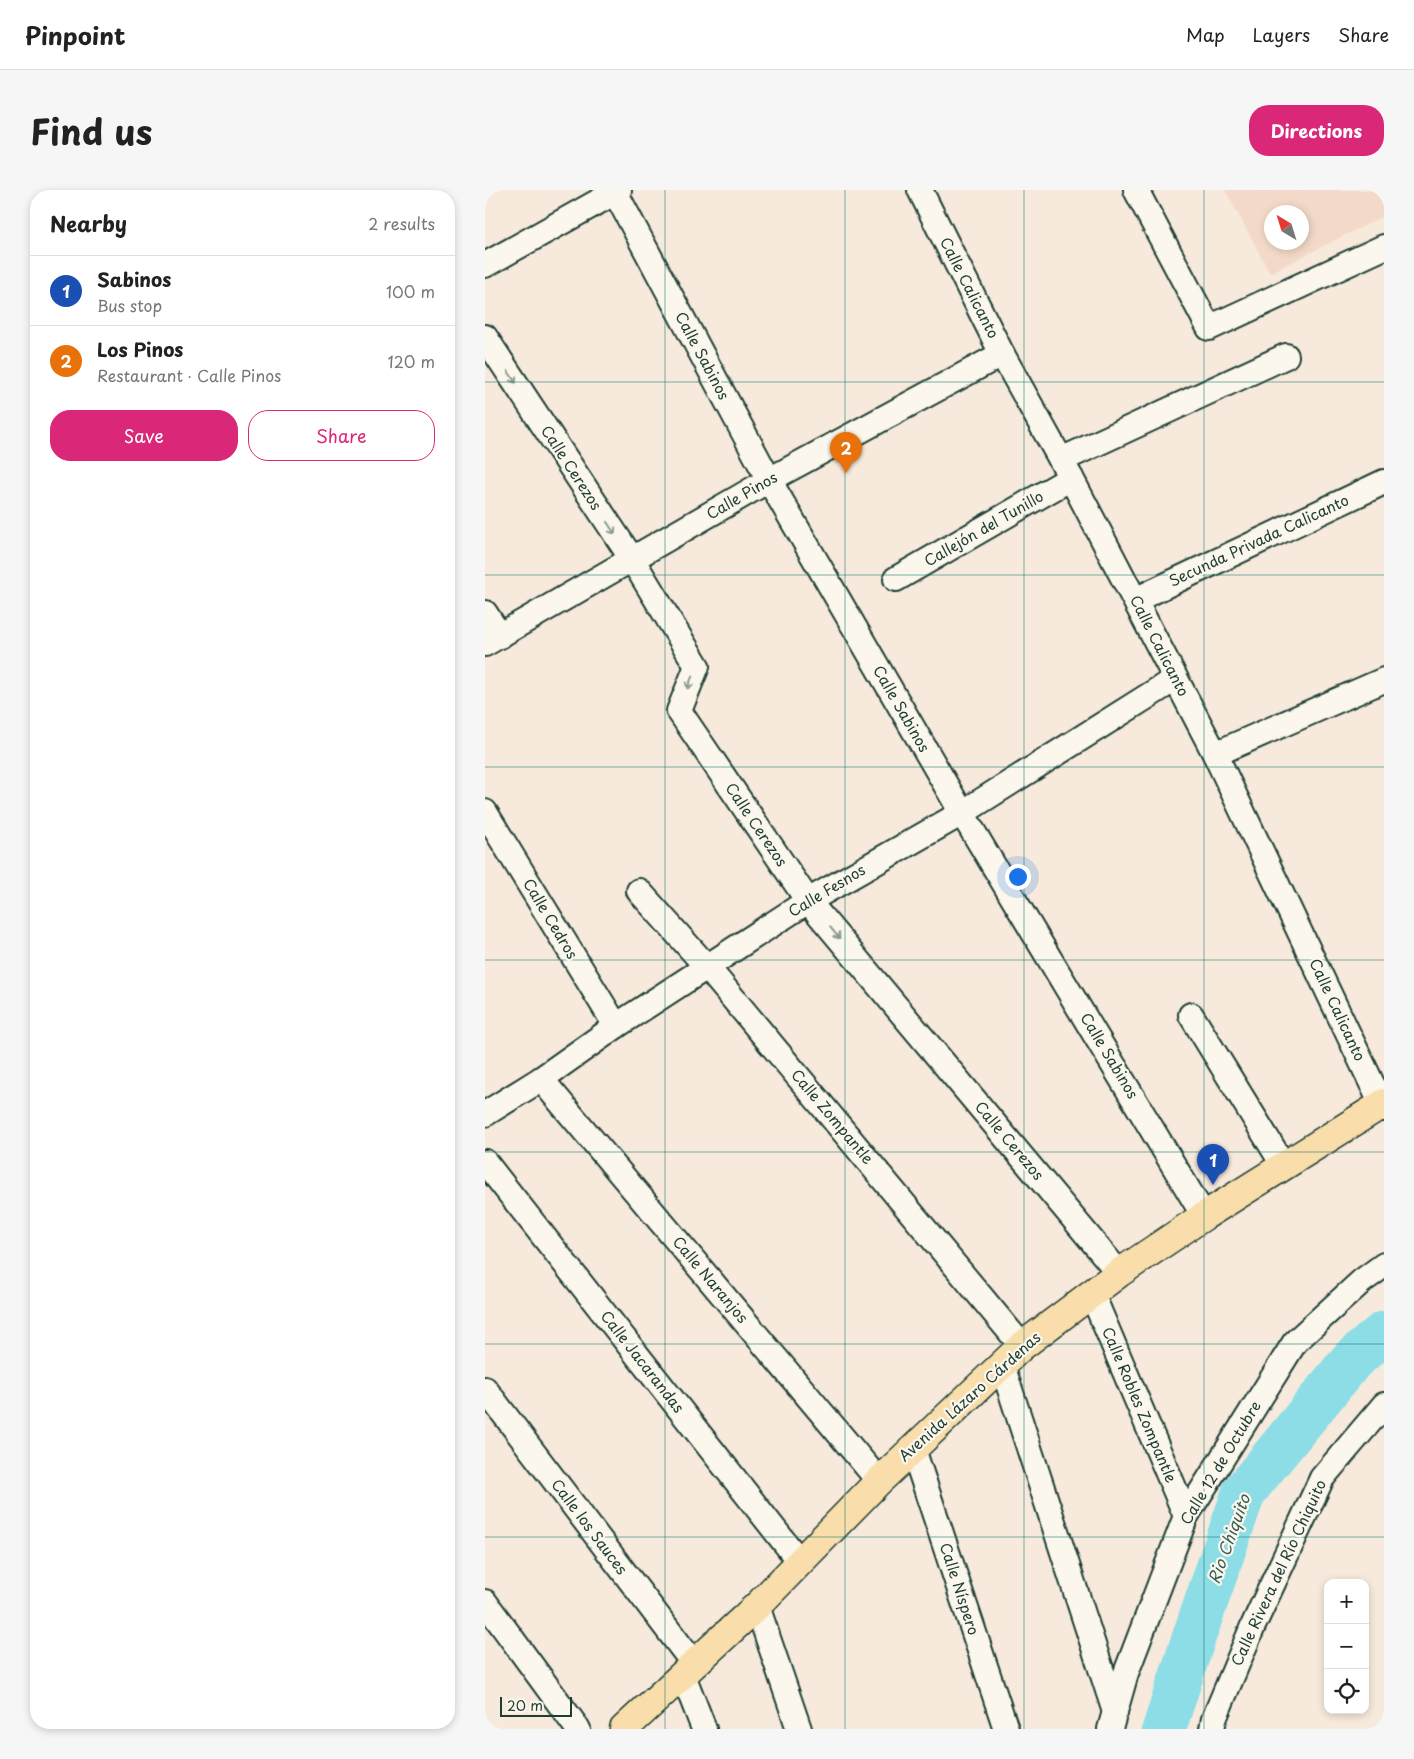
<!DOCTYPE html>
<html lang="en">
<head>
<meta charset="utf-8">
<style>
  :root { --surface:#fff; --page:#f6f6f6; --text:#222; --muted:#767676; --line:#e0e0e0; --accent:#db2777 }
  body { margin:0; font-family:"Playpen Sans",sans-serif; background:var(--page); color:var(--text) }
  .controls { position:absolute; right:15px; bottom:15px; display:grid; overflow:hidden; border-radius:10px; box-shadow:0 2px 8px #0003 }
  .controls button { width:45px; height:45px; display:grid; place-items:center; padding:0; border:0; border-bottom:1px solid var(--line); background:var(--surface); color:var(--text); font:25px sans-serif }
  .compass { position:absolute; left:779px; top:15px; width:45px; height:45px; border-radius:50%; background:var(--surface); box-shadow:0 2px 8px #0003; rotate:322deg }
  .scale { position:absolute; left:15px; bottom:12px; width:72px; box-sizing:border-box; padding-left:5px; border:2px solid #1f3d34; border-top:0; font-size:14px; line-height:18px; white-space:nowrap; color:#1f3d34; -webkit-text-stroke:4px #fbf7ec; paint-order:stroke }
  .you { position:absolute; left:532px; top:686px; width:18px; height:18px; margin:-12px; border:4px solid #fff; border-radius:50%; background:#1a73e8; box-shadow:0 0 0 8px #1a73e833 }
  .badge { display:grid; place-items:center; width:32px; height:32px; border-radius:50%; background:var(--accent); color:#fff; font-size:16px; font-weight:700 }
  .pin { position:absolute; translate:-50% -41px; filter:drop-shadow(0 1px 2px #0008) }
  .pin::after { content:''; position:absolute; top:26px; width:18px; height:15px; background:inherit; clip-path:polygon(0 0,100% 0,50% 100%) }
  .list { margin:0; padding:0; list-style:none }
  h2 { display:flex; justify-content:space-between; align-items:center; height:65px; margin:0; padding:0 20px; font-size:21px }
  h2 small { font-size:16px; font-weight:400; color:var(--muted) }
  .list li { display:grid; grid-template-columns:32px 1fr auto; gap:15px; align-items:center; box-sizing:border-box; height:70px; padding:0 20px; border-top:1px solid var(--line) }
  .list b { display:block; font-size:19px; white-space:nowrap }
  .list p { margin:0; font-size:16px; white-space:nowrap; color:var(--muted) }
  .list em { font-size:16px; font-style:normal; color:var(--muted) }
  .actions { display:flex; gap:10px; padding:15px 20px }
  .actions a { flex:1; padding:11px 0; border:1px solid var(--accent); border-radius:20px; text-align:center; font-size:18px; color:var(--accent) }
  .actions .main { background:var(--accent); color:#fff }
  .icon { flex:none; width:28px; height:28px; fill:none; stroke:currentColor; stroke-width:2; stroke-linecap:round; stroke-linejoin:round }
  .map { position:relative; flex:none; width:899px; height:1539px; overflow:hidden; border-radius:20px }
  header { display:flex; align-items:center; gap:30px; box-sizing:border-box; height:70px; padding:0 25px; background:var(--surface); border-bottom:1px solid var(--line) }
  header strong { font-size:24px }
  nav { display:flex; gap:28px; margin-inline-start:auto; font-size:18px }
  .intro { display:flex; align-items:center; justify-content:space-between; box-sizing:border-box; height:120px; padding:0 30px }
  h1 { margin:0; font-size:35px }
  .button { padding:12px 22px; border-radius:20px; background:var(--accent); color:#fff; font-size:18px; font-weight:700 }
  main { display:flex; gap:30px; padding:0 30px }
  aside { flex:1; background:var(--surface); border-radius:20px; box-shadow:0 2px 8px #0003 }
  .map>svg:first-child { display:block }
  .built { fill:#f3dac8; fill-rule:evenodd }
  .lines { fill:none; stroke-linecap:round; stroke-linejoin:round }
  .river { stroke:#8cdde6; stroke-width:44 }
  .minor-casing { stroke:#1f3d34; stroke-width:28 }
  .major-casing { stroke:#1f3d34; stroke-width:31 }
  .minor { stroke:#fbf7ec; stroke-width:24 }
  .major { stroke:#f9deab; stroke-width:28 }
  .oneway { stroke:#8d9a90 }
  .grid { fill:none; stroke:#0f766e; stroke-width:1; stroke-opacity:0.55 }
  .labels { text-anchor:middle; stroke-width:4.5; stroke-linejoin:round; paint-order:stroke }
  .street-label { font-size:15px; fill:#1f3d34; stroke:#fbf7ec }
  .water-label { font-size:16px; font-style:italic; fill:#355d58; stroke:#fbf7ec }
</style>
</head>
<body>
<header>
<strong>Pinpoint</strong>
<nav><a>Map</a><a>Layers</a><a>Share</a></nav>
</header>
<div class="intro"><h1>Find us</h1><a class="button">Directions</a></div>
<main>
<aside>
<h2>Nearby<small>2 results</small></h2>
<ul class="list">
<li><span class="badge" style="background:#1a4fb4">1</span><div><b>Sabinos</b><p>Bus stop</p></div><em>100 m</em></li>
<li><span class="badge" style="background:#e8710a">2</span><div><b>Los Pinos</b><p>Restaurant · Calle Pinos</p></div><em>120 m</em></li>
</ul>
<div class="actions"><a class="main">Save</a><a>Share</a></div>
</aside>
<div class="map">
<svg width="899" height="1539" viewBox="0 0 899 1539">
  <rect width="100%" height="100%" fill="#f7eadc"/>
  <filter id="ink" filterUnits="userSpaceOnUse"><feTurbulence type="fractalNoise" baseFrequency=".02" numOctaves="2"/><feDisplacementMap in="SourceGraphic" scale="10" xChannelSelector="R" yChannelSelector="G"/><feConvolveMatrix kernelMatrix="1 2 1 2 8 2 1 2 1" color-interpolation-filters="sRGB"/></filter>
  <g filter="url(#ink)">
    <path class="built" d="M 740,0 L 899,0 L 899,26 L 785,83 ZM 786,22 L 816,22 L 816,52 L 786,52 Z"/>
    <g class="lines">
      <polyline class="river" points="679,1539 708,1450 759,1302 867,1170 899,1143"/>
      <defs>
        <g id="minor">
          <polyline points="129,0 284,290 477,623 719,1026"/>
          <polyline points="435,0 517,164 586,288 730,564 899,919"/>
          <polyline points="651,0 724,138 899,57"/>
          <polyline points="0,75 134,0"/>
          <polyline points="0,147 147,369 212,476 194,521 323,711 634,1083"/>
          <polyline points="576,270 801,166"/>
          <polyline points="411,389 586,288"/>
          <polyline points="650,410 899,292"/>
          <polyline points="0,423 15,446"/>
          <polyline points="0,454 284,290 517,164"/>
          <polyline points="730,564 899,490"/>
          <polyline points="0,622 131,836"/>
          <polyline points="154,701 222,777 537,1156"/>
          <polyline points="706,825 799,976"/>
          <polyline points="56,889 394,1291"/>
          <polyline points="0,924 56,889 131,836 323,711 477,623 690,489"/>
          <polyline points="0,972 315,1372"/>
          <polyline points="607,1104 701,1326"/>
          <polyline points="517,1175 630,1522"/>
          <polyline points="0,1199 209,1474"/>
          <polyline points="428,1259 521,1539"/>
          <polyline points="0,1412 93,1539"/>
          <polyline points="272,1416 314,1539"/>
          <polyline points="198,1485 219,1539"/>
          <polyline points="625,1539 641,1483 701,1326 810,1152 877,1091 899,1075"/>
          <polyline points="727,1539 729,1529 768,1436 837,1288 899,1215"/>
        </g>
        <polyline id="major" points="139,1539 272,1416 394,1291 537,1156 634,1083 719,1026 899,913"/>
      </defs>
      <use href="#minor" class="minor-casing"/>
      <use href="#major" class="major-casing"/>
      <use href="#minor" class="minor"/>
      <use href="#major" class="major"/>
    </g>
    <defs><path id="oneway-shaft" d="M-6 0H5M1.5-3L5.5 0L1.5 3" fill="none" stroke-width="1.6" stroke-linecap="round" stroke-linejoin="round" transform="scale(1.25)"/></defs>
    <g class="oneway">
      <use href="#oneway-shaft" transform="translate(27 187) rotate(57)"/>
      <use href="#oneway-shaft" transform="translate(126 338) rotate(57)"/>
      <use href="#oneway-shaft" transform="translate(205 492) rotate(111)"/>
      <use href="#oneway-shaft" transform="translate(350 743) rotate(50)"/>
    </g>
  </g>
  <path class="grid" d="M 180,0 L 180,1539M 360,0 L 360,1539M 539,0 L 539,1539M 719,0 L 719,1539M 0,192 L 899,192M 0,385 L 899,385M 0,577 L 899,577M 0,770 L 899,770M 0,962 L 899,962M 0,1154 L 899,1154M 0,1347 L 899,1347"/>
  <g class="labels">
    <g class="street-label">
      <text transform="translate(484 98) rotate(63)" y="5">Calle Calicanto</text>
      <text transform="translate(217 166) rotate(62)" y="5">Calle Sabinos</text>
      <text transform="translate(86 278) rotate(57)" y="5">Calle Cerezos</text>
      <text transform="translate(257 306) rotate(-30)" y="5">Calle Pinos</text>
      <text transform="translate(499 339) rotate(-30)" y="5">Callejón del Tunillo</text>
      <text transform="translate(774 351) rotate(-25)" y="5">Secunda Privada Calicanto</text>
      <text transform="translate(674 456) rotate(63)" y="5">Calle Calicanto</text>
      <text transform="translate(416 519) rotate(60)" y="5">Calle Sabinos</text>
      <text transform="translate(271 635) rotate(56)" y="5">Calle Cerezos</text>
      <text transform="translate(342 701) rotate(-31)" y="5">Calle Fesnos</text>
      <text transform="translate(65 729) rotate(59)" y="5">Calle Cedros</text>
      <text transform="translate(852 820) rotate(65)" y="5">Calle Calicanto</text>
      <text transform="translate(624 866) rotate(59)" y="5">Calle Sabinos</text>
      <text transform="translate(347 927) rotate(50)" y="5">Calle Zompantle</text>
      <text transform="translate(524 951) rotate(50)" y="5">Calle Cerezos</text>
      <text transform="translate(225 1090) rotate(50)" y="5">Calle Naranjos</text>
      <text transform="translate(157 1172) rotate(52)" y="5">Calle Jacarandas</text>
      <text transform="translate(485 1207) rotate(-42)" y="5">Avenida Lázaro Cárdenas</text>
      <text transform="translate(654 1215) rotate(67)" y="5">Calle Robles Zompantle</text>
      <text transform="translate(736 1273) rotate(-59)" y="5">Calle 12 de Octubre</text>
      <text transform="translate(104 1337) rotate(53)" y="5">Calle los Sauces</text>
      <text transform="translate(794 1383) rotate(-65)" y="5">Calle Rivera del Río Chiquito</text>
      <text transform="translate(474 1399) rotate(72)" y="5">Calle Níspero</text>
    </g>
    <g class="water-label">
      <text transform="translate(744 1349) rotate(-70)" y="6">Rio Chiquito</text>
    </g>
  </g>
</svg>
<div class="controls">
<button>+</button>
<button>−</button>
<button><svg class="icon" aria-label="locate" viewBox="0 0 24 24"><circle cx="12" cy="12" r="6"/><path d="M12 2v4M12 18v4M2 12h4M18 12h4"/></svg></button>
</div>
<svg class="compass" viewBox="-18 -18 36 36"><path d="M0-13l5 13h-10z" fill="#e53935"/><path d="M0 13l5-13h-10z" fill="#767676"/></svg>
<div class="scale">20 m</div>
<div class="you"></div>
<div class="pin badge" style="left:728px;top:995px;background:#1a4fb4">1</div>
<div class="pin badge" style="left:361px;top:283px;background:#e8710a">2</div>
</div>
</main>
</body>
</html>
